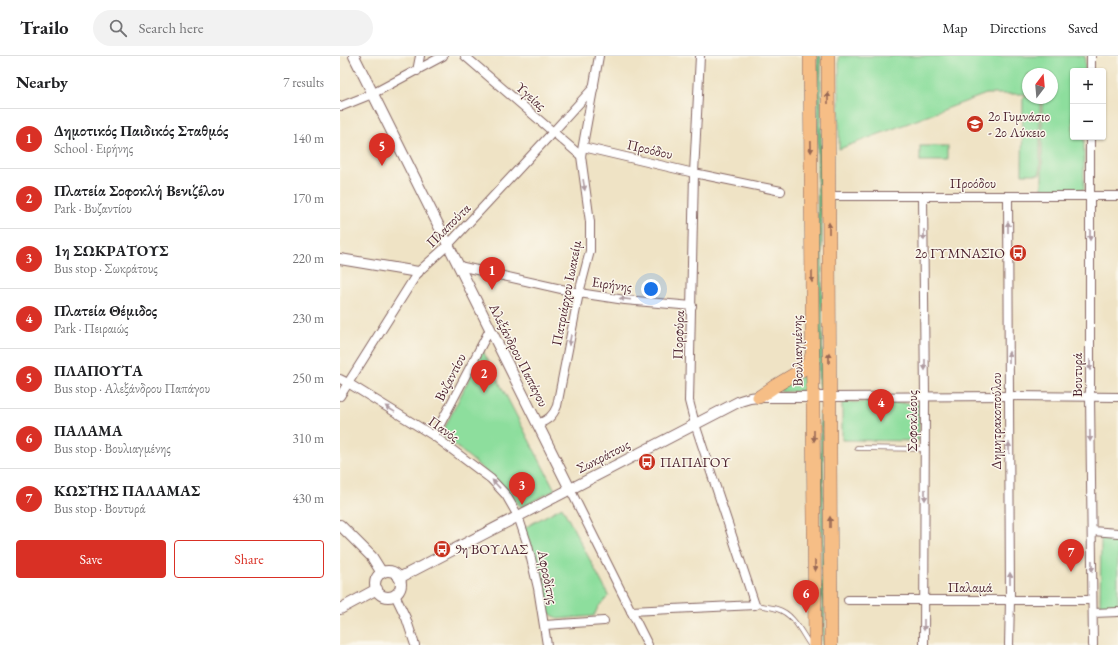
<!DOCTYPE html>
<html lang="en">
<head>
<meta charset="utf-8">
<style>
  :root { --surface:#fff; --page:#f2f2f2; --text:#202124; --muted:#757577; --line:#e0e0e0; --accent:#d93025 }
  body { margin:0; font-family:"EB Garamond",serif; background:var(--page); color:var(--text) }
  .controls { position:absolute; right:12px; top:12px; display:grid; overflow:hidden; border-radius:4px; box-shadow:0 1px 3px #0004 }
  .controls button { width:36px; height:36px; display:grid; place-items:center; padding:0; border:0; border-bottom:1px solid var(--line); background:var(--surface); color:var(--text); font:20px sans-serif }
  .compass { position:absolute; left:682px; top:12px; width:36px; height:36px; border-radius:50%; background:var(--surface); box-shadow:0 1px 3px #0004; rotate:16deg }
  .you { position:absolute; left:311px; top:233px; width:14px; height:14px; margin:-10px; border:3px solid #fff; border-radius:50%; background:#1a73e8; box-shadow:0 0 0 6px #1a73e833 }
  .badge { display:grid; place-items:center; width:26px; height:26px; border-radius:50%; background:var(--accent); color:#fff; font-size:13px; font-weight:700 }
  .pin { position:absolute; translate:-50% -33px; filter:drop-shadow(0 1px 2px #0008) }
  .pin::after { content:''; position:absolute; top:21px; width:14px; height:12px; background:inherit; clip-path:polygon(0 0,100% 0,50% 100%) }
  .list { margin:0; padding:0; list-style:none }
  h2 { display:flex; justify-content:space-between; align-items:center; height:52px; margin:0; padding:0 16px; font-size:17px }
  h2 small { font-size:13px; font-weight:400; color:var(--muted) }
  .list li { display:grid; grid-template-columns:26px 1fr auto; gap:12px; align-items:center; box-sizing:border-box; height:60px; padding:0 16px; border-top:1px solid var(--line) }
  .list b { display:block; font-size:15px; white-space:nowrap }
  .list p { margin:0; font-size:13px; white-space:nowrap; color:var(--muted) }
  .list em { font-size:13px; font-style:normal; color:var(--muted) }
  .actions { display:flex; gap:8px; padding:12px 16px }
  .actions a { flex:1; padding:9px 0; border:1px solid var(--accent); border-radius:4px; text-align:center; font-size:14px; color:var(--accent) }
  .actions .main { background:var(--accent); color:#fff }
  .icon { flex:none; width:22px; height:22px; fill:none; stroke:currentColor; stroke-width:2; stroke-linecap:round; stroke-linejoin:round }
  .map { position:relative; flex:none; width:778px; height:589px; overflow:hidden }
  header { display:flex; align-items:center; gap:24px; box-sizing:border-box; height:56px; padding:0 20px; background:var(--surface); border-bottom:1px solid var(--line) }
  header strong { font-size:19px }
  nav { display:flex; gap:22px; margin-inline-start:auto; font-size:14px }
  .search { width:280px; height:36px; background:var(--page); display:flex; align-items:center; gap:10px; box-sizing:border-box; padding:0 14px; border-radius:22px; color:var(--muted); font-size:15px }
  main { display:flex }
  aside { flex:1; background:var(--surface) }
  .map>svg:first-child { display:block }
  .green { fill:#8dde9d; stroke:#6c7e64 }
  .forest { fill:#72bd84; stroke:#5e6e58 }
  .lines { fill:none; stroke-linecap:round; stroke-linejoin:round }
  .service-casing { stroke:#846461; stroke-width:5.5 }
  .minor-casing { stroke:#846461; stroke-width:10 }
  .tertiary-casing { stroke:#846461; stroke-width:12 }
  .primary-casing { stroke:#846461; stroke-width:14 }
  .service { stroke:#fff; stroke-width:4 }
  .minor { stroke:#fff; stroke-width:8 }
  .tertiary { stroke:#fff; stroke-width:10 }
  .primary { stroke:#f6be86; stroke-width:13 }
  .oneway { fill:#976754 }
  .oneway2 { fill:#ae9aa0 }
  .labels { text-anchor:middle; stroke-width:3; stroke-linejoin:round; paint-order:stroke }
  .street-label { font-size:14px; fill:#4a1f2b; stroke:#fbf7ec }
  .poi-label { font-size:14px; fill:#4a1f2b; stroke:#fbf7ec; text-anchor:start }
</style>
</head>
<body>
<header>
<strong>Trailo</strong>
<div class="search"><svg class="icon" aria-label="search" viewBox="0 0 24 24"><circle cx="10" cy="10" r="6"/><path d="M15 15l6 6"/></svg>Search here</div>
<nav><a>Map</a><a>Directions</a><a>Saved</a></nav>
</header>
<main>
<aside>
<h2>Nearby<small>7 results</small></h2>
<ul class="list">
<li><span class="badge">1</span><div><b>Δημοτικός Παιδικός Σταθμός</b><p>School · Ειρήνης</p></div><em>140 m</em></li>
<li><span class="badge">2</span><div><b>Πλατεία Σοφοκλή Βενιζέλου</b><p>Park · Βυζαντίου</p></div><em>170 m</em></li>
<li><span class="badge">3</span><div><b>1η ΣΩΚΡΑΤΟΥΣ</b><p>Bus stop · Σωκράτους</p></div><em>220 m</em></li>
<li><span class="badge">4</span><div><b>Πλατεία Θέμιδος</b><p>Park · Πειραιώς</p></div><em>230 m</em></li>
<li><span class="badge">5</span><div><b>ΠΛΑΠΟΥΤΑ</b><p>Bus stop · Αλεξάνδρου Παπάγου</p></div><em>250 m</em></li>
<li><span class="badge">6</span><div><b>ΠΑΛΑΜΑ</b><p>Bus stop · Βουλιαγμένης</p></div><em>310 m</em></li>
<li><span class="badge">7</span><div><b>ΚΩΣΤΗΣ ΠΑΛΑΜΑΣ</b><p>Bus stop · Βουτυρά</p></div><em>430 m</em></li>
</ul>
<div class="actions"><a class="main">Save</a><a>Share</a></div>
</aside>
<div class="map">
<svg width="778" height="589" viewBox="0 0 778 589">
  <rect width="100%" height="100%" fill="#fbf7ec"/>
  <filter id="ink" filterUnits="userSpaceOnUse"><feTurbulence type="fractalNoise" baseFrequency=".025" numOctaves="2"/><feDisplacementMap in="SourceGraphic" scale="8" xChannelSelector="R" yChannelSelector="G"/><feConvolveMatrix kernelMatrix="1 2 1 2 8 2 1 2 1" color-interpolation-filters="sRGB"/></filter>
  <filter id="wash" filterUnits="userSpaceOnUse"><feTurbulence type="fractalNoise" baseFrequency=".012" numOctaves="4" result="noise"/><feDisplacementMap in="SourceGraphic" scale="16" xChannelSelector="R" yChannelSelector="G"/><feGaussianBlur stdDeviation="0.9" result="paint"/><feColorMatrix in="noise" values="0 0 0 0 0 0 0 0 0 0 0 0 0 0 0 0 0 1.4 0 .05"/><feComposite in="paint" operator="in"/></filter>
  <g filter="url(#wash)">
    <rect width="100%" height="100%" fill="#efe3c5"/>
    <g class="green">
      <polygon points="499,0 745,0 745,15 733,15 733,81 744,81 744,134 702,133 702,42 712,42 712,18 688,18 688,38 646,38 499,93"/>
      <polygon points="683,40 688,40 688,42 700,42 700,118 682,118"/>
      <rect x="580" y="90" width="28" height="15"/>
      <path d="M 143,295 L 215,434 L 181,451 C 156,424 131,401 101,379 Z"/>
      <polygon points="465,319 465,335 441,336 440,333"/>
      <polygon points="502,346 579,347 579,385 502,384"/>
      <polygon points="222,451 269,540 258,551 254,560 218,563 208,556 198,511 184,472"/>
      <polygon points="761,481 778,481 778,551 760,551"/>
    </g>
    <g class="forest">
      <polygon points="477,0 481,0 483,333 481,335 478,327"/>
      <polygon points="480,356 483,356 485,589 482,589"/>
    </g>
  </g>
  <g filter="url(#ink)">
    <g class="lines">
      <defs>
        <g id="service">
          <polyline points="517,392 585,393"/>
          <path d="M 415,549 C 422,550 430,551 437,553 C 454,558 461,576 470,589"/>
        </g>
        <g id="minor">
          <polyline points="125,0 241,100"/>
          <polyline points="77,15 80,0"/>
          <polyline points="751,15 751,0"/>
          <polyline points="0,50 2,50 32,38 103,0"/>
          <polyline points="750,81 750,341 753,589"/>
          <polyline points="243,91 354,117 441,135"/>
          <polyline points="489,140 778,140"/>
          <polyline points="583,140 585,341 584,589"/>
          <polyline points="668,140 670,544 669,589"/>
          <polyline points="119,210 239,237 285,244 352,250"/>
          <polyline points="0,323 8,327 94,380 151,423 166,439 178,460 188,490 198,532 207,589"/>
          <polyline points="0,340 78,216 108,189 213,76 254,31"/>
          <polyline points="489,341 669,340 778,341"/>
          <path d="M 198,368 C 208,364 213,360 217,350 L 239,237 L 250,195 L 250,166 L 241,100 L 259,0"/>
          <polyline points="94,380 150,273"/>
          <polyline points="230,433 308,589"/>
          <polyline points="752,475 778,477"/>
          <polyline points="55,539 66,562 75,589"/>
          <polyline points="508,544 752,544"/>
          <polyline points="291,555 415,549 355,368 349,345 354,117 360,0"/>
          <polyline points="753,557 778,556"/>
          <polyline points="205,569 264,565"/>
        </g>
        <g id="tertiary">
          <polyline points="14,0 230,433"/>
          <polyline points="0,203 78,216"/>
          <polyline points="0,469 32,501 42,517"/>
          <circle cx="48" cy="528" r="13"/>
          <polyline points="59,522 400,345 410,342 419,341 489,341"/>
          <polyline points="0,553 37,533"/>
        </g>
        <g id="primary">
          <polyline points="470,0 475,589"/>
          <polyline points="488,0 491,589"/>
          <polyline points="419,341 435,330 465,312 470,305 472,298"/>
        </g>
      </defs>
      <use href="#service" class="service-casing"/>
      <use href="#minor" class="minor-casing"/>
      <use href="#tertiary" class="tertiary-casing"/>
      <use href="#primary" class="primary-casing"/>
      <use href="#service" class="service"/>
      <use href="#minor" class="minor"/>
      <use href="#tertiary" class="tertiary"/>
      <use href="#primary" class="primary"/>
    </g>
    <defs><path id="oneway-solid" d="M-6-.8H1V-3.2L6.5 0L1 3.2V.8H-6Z"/></defs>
    <g class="oneway">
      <use href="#oneway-solid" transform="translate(488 42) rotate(-90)"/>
      <use href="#oneway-solid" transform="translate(471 91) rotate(89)"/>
      <use href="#oneway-solid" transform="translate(489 172) rotate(-90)"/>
      <use href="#oneway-solid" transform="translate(472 221) rotate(90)"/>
      <use href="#oneway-solid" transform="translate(489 302) rotate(-90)"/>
      <use href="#oneway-solid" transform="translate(474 380) rotate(90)"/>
      <use href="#oneway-solid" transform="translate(490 466) rotate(-90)"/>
      <use href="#oneway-solid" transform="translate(475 510) rotate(90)"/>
    </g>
    <g class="oneway2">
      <use href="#oneway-solid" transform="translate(244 129) rotate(81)"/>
      <use href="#oneway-solid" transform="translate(668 171) rotate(-90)"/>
      <use href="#oneway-solid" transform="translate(584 179) rotate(90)"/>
      <use href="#oneway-solid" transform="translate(750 179) rotate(90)"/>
      <use href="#oneway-solid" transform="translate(285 243) rotate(-173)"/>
      <use href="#oneway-solid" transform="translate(230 284) rotate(101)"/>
      <use href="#oneway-solid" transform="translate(669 301) rotate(-90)"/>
      <use href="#oneway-solid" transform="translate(585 309) rotate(90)"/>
      <use href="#oneway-solid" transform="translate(750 309) rotate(90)"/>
      <use href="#oneway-solid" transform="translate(50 353) rotate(-148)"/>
      <use href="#oneway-solid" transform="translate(750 380) rotate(89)"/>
      <use href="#oneway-solid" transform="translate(669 392) rotate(-90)"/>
      <use href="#oneway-solid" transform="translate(156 428) rotate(-133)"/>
      <use href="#oneway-solid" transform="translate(585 439) rotate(90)"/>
      <use href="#oneway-solid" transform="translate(752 510) rotate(89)"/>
      <use href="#oneway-solid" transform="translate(670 522) rotate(-90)"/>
      <use href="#oneway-solid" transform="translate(584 569) rotate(90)"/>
    </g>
  </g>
  <defs>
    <symbol id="school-disc" viewBox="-11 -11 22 22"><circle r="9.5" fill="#c8321e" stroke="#fbf7ec"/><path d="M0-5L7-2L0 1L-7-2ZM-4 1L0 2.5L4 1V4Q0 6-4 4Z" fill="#fff"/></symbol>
    <symbol id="bus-disc" viewBox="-11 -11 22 22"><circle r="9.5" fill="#c8321e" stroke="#fbf7ec"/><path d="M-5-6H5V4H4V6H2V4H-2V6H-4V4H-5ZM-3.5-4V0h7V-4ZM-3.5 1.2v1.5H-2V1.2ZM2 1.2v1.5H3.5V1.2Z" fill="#fff"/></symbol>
  </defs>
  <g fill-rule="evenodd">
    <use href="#school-disc" x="625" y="58" width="20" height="20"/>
    <use href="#bus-disc" x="668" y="187" width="20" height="20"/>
    <use href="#bus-disc" x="297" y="396" width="20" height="20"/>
    <use href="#bus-disc" x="92" y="483" width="20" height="20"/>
  </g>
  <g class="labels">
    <g class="street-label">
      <text transform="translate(191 40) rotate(41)" y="5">Υγείας</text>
      <text transform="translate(310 93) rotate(13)" y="5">Προόδου</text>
      <text x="633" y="132">Προόδου</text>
      <text transform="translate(108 169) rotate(-45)" y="5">Πλαπούτα</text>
      <text transform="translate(272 228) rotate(8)" y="5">Ειρήνης</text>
      <text transform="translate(226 237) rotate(-79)" y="5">Πατριάρχου Ιωακείμ</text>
      <text transform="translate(338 279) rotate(-88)" y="5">Πορφύρα</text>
      <text transform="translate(457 295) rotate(-91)" y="5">Βουλιαγμένης</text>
      <text transform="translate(179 299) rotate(63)" y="5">Αλεξάνδρου Παπάγου</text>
      <text transform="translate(737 319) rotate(-90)" y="5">Βουτυρά</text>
      <text transform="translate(110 321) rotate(-63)" y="5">Βυζαντίου</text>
      <text transform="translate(572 365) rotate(-90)" y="5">Σοφοκλέους</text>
      <text transform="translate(656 365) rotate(-90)" y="5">Δημητρακοπούλου</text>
      <text transform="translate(104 373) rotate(35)" y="5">Πανός</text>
      <text transform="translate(263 400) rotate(-27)" y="5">Σωκράτους</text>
      <text transform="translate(208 521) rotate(78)" y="5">Αφροδίτης</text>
      <text x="630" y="536">Παλαμά</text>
    </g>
    <g class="poi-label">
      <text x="648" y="65">2ο Γυμνάσιο<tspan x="648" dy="16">- 2ο Λύκειο</tspan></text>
      <text x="665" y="202" text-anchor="end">2ο ΓΥΜΝΑΣΙΟ</text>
      <text x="320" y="411">ΠΑΠΑΓΟΥ</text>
      <text x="115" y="498">9η ΒΟΥΛΑΣ</text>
    </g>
  </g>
</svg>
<div class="controls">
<button>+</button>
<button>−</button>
</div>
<svg class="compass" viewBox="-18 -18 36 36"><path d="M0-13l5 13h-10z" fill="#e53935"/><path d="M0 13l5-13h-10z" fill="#757577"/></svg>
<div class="you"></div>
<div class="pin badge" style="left:152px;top:234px">1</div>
<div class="pin badge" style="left:144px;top:337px">2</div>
<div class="pin badge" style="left:182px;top:449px">3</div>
<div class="pin badge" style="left:541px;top:366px">4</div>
<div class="pin badge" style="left:42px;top:110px">5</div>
<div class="pin badge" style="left:466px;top:557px">6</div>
<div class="pin badge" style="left:731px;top:516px">7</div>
</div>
</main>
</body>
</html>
